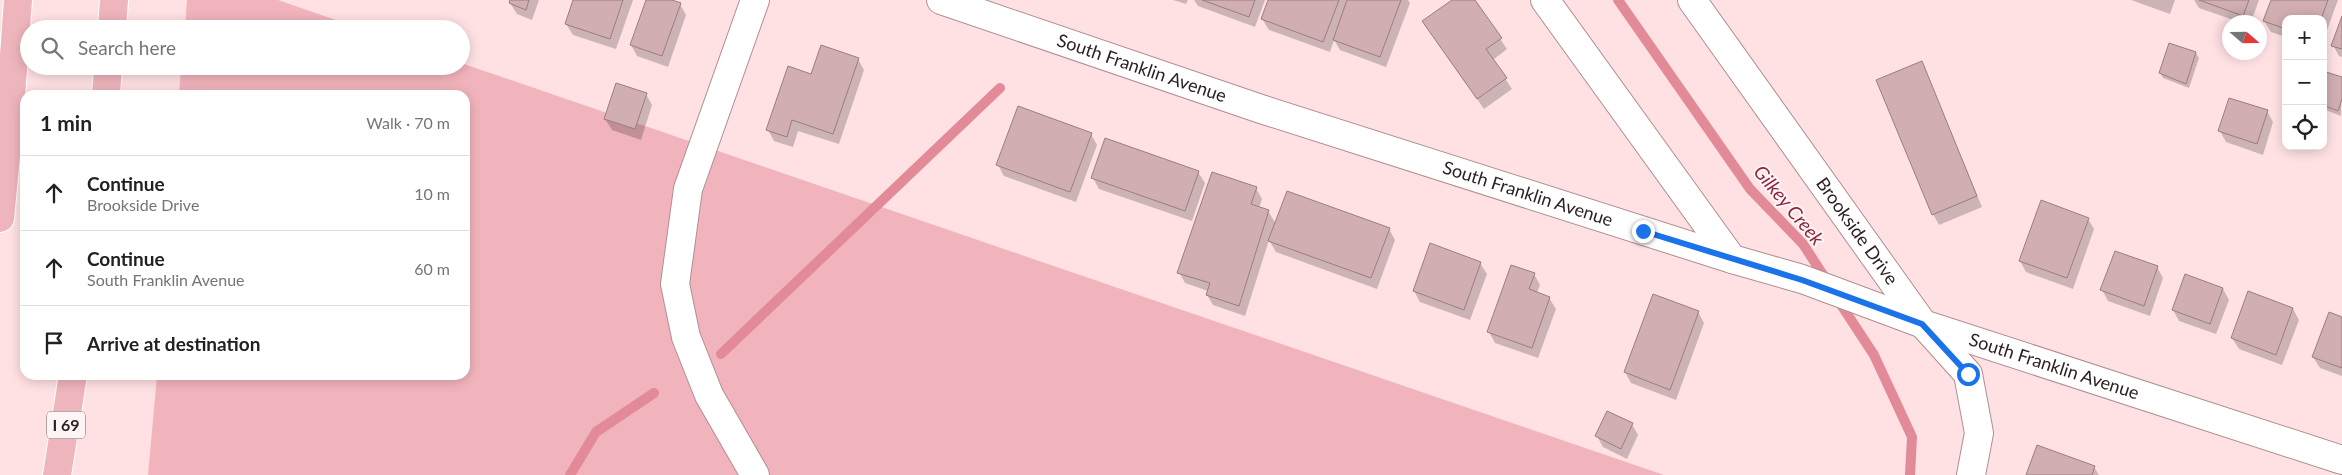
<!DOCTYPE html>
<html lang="en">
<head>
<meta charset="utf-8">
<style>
  :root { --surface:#fff; --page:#f6f6f6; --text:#202124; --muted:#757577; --line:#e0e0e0 }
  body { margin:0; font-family:Lato,sans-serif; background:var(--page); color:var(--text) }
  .controls { position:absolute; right:15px; top:15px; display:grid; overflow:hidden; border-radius:10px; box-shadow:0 2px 12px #0003 }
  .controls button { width:45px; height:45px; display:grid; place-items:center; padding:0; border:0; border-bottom:1px solid var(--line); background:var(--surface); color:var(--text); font:25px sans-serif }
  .compass { position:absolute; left:2222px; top:15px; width:45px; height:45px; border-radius:50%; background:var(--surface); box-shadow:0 2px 12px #0003; rotate:110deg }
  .stop { position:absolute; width:15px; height:15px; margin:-11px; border:4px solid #1a73e8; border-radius:50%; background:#fff }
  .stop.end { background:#1a73e8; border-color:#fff; box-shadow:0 1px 5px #0008 }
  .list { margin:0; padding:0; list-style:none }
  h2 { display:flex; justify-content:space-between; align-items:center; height:65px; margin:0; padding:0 20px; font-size:21px }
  h2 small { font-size:16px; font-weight:400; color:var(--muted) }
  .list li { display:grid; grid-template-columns:32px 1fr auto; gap:15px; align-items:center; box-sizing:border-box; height:75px; padding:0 20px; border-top:1px solid var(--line) }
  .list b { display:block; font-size:19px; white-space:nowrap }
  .list p { margin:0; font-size:16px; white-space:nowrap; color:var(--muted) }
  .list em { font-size:16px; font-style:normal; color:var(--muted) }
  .icon { flex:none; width:28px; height:28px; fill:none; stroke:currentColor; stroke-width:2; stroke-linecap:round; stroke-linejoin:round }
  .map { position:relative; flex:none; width:2342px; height:475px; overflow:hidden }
  .search { position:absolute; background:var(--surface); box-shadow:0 2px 12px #0003; left:20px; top:20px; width:450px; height:55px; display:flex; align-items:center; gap:12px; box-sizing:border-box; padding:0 18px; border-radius:28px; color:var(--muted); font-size:19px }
  .panel { position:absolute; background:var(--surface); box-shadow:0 2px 12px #0003; left:20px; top:90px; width:450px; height:290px; border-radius:15px }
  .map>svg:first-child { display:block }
  .green { fill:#f2b4bc }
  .shadow { fill:#0003 }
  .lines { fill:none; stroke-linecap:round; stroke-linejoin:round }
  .stream { stroke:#e28a98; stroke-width:10 }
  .building { fill:#d1aeb2; stroke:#9d7c80 }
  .minor-casing { stroke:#b08e92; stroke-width:30 }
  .highway-casing { stroke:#fff; stroke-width:30 }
  .minor { stroke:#fff; stroke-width:28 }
  .highway { stroke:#efb5bc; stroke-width:28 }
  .route { stroke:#1a73e8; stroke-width:6 }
  .labels { text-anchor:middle; stroke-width:4; stroke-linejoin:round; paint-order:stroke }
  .shield { fill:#fcf4f5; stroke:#6c6062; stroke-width:1 }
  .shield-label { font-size:16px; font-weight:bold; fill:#2e2123 }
  .street-label { font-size:18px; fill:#2e2123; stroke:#fcf4f5 }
  .water-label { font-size:19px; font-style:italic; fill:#8c253f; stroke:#fcf4f5 }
</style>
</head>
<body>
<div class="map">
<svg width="2342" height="475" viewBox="0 0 2342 475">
  <rect width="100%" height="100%" fill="#ffe1e4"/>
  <g class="green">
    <polygon points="187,0 278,0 362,29 185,29"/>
    <polygon points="461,63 1664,475 148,475 157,375 465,375 465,95 179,95 181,66 461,66"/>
  </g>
  <g class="shadow">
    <polygon points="512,0 539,0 532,20 517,14 510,3"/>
    <polygon points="575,0 633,0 616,49 573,35 566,24"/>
    <polygon points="647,0 668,0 680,4 686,15 668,67 637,56 631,45"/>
    <polygon points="1173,0 1188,0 1186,4"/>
    <polygon points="1194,0 1265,0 1255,27 1198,6"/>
    <polygon points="1269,0 1408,0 1410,3 1386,67 1340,50 1334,40 1330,52 1269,30 1262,19"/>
    <polygon points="1454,0 1474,0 1507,49 1493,60 1512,89 1484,109 1423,22"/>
    <polygon points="2131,0 2175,0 2170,14"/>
    <polygon points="2194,0 2259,0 2251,22 2239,22 2199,8"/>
    <polygon points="2272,0 2338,0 2323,41 2323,19 2286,19 2286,37 2271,32 2264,21"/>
    <polygon points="2342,20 2342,57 2339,56 2333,45"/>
    <polygon points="2196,53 2199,58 2189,88 2163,78 2160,73"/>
    <polygon points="858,59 864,70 839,144 798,131 793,147 774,141 768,130 812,76"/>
    <polygon points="1921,62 1982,207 1939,225 1933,214"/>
    <polygon points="2323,72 2342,78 2341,116 2323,109"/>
    <polygon points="646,94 652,105 641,140 612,130 605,119"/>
    <polygon points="2267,111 2273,122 2263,155 2226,142 2220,131"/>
    <polygon points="1091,134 1097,145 1076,202 1004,176 998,165"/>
    <polygon points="1198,172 1205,183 1192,221 1099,189 1093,178"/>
    <polygon points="1256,188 1262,199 1259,208 1268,211 1276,224 1389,229 1395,240 1377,289 1276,252 1269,240 1245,316 1213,305 1207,295 1208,291 1185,283 1179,272"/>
    <polygon points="2088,219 2094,229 2073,289 2026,272 2020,261"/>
    <polygon points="1480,263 1487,274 1470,320 1420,302 1414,291"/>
    <polygon points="2157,267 2163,278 2150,316 2108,301 2102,290"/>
    <polygon points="1534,274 1540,285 1537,293 1549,298 1556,309 1538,358 1495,343 1489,332"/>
    <polygon points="2223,289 2229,300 2216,334 2179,321 2173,310"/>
    <polygon points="2293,309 2299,320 2282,365 2239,349 2232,338"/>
    <polygon points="1698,312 1704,323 1676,400 1631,383 1625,372"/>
    <polygon points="2342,318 2342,376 2320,368 2313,357"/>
    <polygon points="1632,424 1638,435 1627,459 1603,447 1597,436"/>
    <polygon points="2094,467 2099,475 2027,475"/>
  </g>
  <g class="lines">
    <g class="stream">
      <polyline points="1618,0 1750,189 1803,244 1827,281"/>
      <polyline points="1838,300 1874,355 1912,437 1910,475"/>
      <polyline points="721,354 1000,88"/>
      <polyline points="570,475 596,432 654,393"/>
    </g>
  </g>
  <g class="building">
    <polygon points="510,0 529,0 526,10 509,3"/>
    <polygon points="573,0 623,0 610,39 565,24"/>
    <polygon points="646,0 672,0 681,3 662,56 630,45"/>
    <polygon points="1202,0 1255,0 1249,17"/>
    <polygon points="1268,0 1339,0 1323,42 1261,19"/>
    <polygon points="1347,0 1401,0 1380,57 1333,40"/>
    <polygon points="1452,0 1475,0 1502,38 1486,49 1507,78 1477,99 1422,21"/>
    <polygon points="2199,0 2249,0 2243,16"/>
    <polygon points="2271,0 2328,0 2321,19 2286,19 2286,29 2263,21"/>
    <polygon points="2342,16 2342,49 2331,46"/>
    <polygon points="2169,43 2196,52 2186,84 2159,73"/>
    <polygon points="821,45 859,58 833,134 792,120 787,137 766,130 788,66 811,74"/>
    <polygon points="1922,61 1977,196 1932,215 1876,80"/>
    <polygon points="2323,71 2342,77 2342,99 2338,111 2323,105"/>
    <polygon points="616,83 647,93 635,129 604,119"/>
    <polygon points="2229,98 2268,110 2257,144 2218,131"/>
    <polygon points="1018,106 1092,133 1070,192 996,165"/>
    <polygon points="1105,138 1199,171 1185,211 1091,178"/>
    <polygon points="1212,172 1257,187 1251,204 1269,210 1239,306 1206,295 1210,283 1177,273"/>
    <polygon points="1287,191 1390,228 1371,278 1268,241"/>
    <polygon points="2041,200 2089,218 2067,278 2019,261"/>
    <polygon points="1430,243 1481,262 1464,310 1413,291"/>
    <polygon points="2115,251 2158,266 2144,306 2100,290"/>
    <polygon points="1511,265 1535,273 1529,289 1550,297 1532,348 1487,332"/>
    <polygon points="2185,274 2223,288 2210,324 2172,310"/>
    <polygon points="2248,291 2293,308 2276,355 2231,338"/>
    <polygon points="1653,294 1699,311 1670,390 1624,372"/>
    <polygon points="2329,312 2342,317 2342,368 2312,357"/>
    <polygon points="1607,411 1633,423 1621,449 1595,436"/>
    <polygon points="2037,445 2095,466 2092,475 2026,475"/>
  </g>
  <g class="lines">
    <defs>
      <g id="minor">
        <path id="s1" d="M 941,0 L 1261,109 L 1732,259 L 1802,279 L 1923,324 L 2342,460"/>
        <polyline points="1545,0 1732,259"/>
        <path id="s2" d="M 1692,0 L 1923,324 L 1968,374 L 1979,433 L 1971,475"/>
        <polyline points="755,475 709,395 686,337 675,284 688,189 755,0"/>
      </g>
      <g id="highway">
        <polyline points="112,29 114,0"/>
        <polyline points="106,95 108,66"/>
        <polyline points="0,218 9,125 18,0"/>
        <polyline points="57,475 73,375"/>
      </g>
    </defs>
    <use href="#minor" class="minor-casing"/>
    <use href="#highway" class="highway-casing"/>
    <use href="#minor" class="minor"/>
    <use href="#highway" class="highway"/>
  </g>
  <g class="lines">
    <polyline class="route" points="1643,231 1802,280 1922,324 1968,374"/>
  </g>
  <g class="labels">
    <rect class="shield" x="47" y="411.5" width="38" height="27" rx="4"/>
    <g class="shield-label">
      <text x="66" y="431">I 69</text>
    </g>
    <g class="street-label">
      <text dy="6" stroke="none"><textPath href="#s1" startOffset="212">South Franklin Avenue</textPath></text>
      <text dy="6" stroke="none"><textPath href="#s1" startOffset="618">South Franklin Avenue</textPath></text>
      <text dy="6" stroke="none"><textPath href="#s2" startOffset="284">Brookside Drive</textPath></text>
      <text dy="6" stroke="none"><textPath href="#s1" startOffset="1172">South Franklin Avenue</textPath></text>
    </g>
    <g class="water-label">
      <text transform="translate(1789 205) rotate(50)" y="7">Gilkey Creek</text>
    </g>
  </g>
</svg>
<div class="controls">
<button>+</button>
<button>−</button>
<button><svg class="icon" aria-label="locate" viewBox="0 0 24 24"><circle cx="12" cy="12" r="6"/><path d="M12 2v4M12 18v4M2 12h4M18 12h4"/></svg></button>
</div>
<svg class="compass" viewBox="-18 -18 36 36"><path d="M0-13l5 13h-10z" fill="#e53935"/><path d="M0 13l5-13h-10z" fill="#757577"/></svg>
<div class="stop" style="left:1968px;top:374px"></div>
<div class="stop end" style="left:1643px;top:231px"></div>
<div class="search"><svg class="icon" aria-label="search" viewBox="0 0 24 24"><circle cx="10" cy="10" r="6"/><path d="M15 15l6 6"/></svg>Search here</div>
<section class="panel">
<h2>1 min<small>Walk · 70 m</small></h2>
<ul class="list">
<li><svg class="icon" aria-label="ahead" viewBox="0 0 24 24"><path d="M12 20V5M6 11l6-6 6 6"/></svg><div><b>Continue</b><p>Brookside Drive</p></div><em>10 m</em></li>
<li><svg class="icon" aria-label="ahead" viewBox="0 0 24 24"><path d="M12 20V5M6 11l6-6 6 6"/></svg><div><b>Continue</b><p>South Franklin Avenue</p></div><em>60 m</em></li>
<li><svg class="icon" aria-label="arrive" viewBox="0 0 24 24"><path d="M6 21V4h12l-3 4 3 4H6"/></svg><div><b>Arrive at destination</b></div></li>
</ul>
</section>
</div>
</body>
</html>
